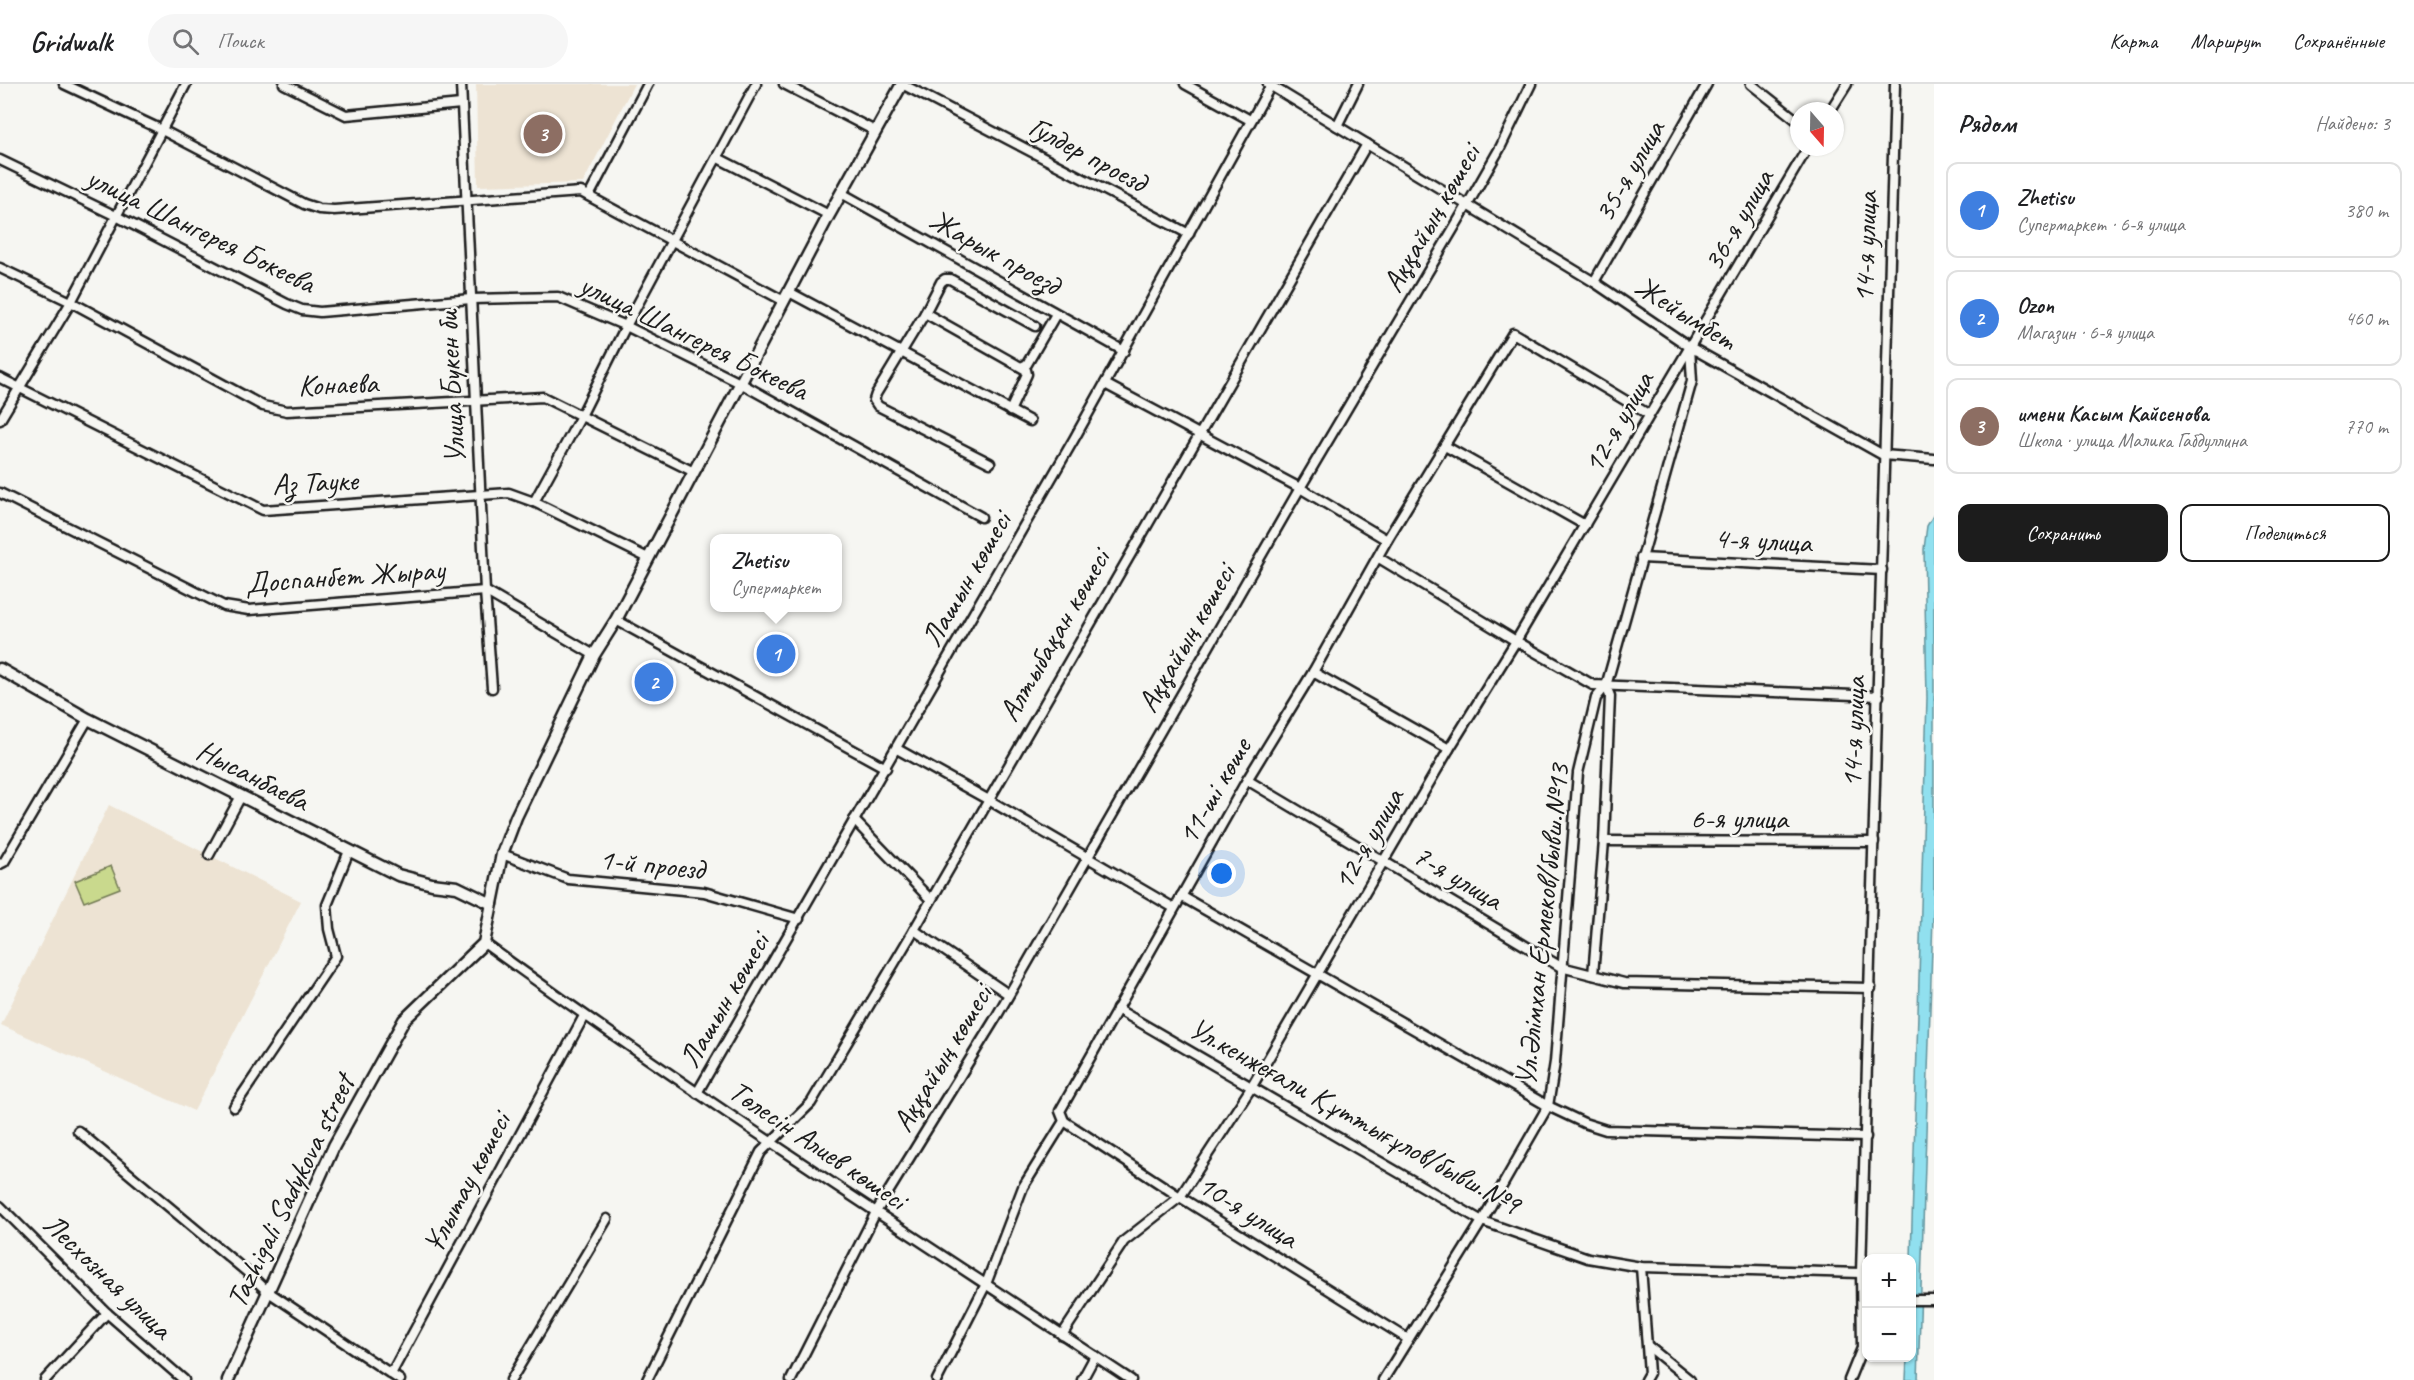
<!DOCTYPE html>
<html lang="ru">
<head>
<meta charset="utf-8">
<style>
  :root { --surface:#fff; --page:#f6f6f6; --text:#202124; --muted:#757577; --line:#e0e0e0; --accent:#1c1c1c }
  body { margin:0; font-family:Caveat,sans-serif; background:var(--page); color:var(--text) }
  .controls { position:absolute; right:18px; bottom:18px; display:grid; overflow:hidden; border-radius:12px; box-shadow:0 2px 4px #0004 }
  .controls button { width:54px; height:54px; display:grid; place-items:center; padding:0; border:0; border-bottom:2px solid var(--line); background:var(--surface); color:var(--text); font:30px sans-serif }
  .compass { position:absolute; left:1790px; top:18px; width:54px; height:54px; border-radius:50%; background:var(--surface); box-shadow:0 2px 4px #0004; rotate:160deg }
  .you { position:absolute; left:1222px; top:790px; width:21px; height:21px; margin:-15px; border:4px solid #fff; border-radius:50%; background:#1a73e8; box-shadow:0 0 0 9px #1a73e833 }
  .badge { display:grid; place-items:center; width:39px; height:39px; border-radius:50%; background:var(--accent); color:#fff; font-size:20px; font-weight:700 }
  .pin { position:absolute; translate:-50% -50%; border:3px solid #fff; box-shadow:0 2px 6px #0006 }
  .popup { position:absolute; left:710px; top:450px; width:132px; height:78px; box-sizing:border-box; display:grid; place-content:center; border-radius:12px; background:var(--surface); filter:drop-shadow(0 2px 4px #0005); font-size:20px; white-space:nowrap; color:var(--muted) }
  .popup b { font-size:22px; color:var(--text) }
  .popup::after { content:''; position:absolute; left:50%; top:100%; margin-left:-12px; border:12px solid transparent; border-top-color:var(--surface) }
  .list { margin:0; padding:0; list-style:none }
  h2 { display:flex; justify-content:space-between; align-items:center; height:78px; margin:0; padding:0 24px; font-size:26px }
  h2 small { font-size:20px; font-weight:400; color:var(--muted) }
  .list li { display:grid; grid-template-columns:39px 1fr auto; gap:18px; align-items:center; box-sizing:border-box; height:96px; margin:0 12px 12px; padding:0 12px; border:2px solid var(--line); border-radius:12px }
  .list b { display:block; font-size:22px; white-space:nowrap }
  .list p { margin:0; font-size:20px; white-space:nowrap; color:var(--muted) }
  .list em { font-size:20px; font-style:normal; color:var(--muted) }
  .actions { display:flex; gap:12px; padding:18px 24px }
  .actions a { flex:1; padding:14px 0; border:2px solid var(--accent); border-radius:12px; text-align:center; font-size:21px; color:var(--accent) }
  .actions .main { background:var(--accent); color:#fff }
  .icon { flex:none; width:33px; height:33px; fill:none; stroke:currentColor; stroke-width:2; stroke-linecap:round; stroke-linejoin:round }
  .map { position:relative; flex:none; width:1934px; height:1296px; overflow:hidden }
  header { display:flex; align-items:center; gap:36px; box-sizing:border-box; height:84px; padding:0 30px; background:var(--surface); border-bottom:2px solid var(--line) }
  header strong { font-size:28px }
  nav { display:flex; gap:33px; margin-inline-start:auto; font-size:21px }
  .search { width:420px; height:54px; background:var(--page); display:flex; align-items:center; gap:15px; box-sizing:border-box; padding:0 21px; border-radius:33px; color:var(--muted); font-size:22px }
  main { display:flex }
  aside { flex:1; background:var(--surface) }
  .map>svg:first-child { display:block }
  .built { fill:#ede3d3 }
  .green { fill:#c9d98d; stroke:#727a54; stroke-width:1.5 }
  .water { fill:#91e0ef; stroke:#62929b; stroke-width:1.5 }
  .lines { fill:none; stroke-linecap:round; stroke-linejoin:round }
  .minor-casing { stroke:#1c1c1c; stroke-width:13 }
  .tertiary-casing { stroke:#1c1c1c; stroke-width:15 }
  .minor { stroke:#f6f6f2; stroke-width:8 }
  .tertiary { stroke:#f6f6f2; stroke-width:10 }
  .labels { text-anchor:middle; stroke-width:5; stroke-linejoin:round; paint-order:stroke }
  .street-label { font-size:30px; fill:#1c1c1c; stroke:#f6f6f2 }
</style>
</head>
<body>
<header>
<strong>Gridwalk</strong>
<div class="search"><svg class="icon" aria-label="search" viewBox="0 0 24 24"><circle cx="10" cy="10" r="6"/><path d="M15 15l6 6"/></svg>Поиск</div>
<nav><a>Карта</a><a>Маршрут</a><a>Сохранённые</a></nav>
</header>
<main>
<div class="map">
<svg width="1934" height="1296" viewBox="0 0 1934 1296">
  <rect width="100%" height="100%" fill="#f6f6f2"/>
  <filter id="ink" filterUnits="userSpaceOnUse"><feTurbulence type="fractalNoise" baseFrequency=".0167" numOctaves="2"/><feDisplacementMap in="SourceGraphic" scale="12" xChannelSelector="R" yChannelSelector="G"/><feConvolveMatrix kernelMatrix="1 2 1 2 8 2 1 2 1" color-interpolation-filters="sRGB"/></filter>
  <g filter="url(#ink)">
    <g class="built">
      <polygon points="476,0 634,0 583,99 478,102"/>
      <polygon points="109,721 301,817 194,1027 1,941"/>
    </g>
    <polygon class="green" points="111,782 120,804 84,818 75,797"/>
    <polygon class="water" points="1934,430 1934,802 1918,1296 1906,1296 1907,1274 1912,1274 1911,1174 1927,614 1924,465 1927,442"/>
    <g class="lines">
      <defs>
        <g id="minor">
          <polyline points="64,0 162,46 304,120 319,125 334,126 581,108 784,217"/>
          <polyline points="284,0 346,31 461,20"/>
          <polyline points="461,0 485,507 492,604"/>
          <polyline points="784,0 875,47"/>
          <polyline points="902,0 1189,150"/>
          <polyline points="1185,0 1250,36"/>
          <polyline points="1268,0 1594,198 1690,263 1883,371 1934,375"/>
          <polyline points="1751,0 1799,38"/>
          <polyline points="1830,27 1847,0"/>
          <polyline points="1337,42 1358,0"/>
          <polyline points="718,74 829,131"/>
          <polyline points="0,76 116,132 287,220 302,226 320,228 471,215 558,213 626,242 742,300 981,433"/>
          <polyline points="843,110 1124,267"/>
          <polyline points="589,112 648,0"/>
          <polyline points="0,184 71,218 263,322 287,327 543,313 694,388"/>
          <polyline points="1594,198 1707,0"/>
          <polyline points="789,208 1030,337"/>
          <polyline points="925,229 941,198 945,195 950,195 1035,242"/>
          <polyline points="1023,282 1027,280 1056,230"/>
          <polyline points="0,294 263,426 509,409 534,418 648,474"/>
          <polyline points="1105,300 1300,404 1387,456"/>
          <polyline points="0,336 71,218 186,0"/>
          <polyline points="1445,362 1585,441"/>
          <polyline points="990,379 878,322 874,316 876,310 925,229 1026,286 1027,290 1010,327"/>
          <polyline points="0,409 224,522 249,526 485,507 594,571"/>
          <polyline points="534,418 581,332 626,242 756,0"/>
          <polyline points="1379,474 1516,557 1593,601 1879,612"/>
          <polyline points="1641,474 1882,486"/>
          <polyline points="616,536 886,684"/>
          <polyline points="1313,588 1449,665"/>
          <polyline points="897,665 987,715 1174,824"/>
          <polyline points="1247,696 1561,883 1624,899 1871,904"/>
          <polyline points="854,736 931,816"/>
          <polyline points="1604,757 1874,758"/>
          <polyline points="502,770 568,795 704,808 799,835"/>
          <polyline points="209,771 241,712"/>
          <polyline points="0,780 4,778 88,635"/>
          <polyline points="1181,812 1548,1022 1584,1039 1606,1046 1866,1053"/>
          <polyline points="914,846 1008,910"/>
          <path d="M 484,859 C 694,1012 914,1152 1131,1296"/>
          <polyline points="1593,891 1604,757 1610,612 1606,602 1692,297 1690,264"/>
          <polyline points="1117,925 1482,1137 1588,1174 1641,1183 1861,1189"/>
          <polyline points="697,1009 1074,355 1271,1"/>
          <polyline points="234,1023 336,872 329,845 327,821 349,767"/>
          <polyline points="1064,1037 1180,1113 1408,1255"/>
          <polyline points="78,1047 247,1188 267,1207 400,1296"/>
          <polyline points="0,1122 107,1229 184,1296"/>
          <polyline points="1641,1183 1649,1289 1645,1296"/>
          <polyline points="1912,1216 1934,1216"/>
          <polyline points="1062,1251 1124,1157 1180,1113 1251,1004 1449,665 1516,557 1808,63"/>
          <polyline points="1648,1262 1690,1296"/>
          <polyline points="391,1290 584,932"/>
          <polyline points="45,1296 107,1229"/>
          <polyline points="511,1296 607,1135"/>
          <polyline points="647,1296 761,1068 811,1019 914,846 1367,60"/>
          <polyline points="791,1296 876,1128 995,935 1300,404 1468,120 1500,64 1531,0"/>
          <polyline points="937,1296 986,1200 1023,1103 1064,1037 1060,1027 1247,696 1313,588 1387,456 1513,249 1648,330"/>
          <polyline points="1082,1296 1095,1272"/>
          <polyline points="1383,1296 1482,1137 1548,1022 1555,978 1578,689 1596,614 1606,602"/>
          <polyline points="1849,1296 1862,1264 1861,1189 1895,0"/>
        </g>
        <g id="tertiary">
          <polyline points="0,585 88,635 398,791 432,800 457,803 492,820"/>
          <polyline points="228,1296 334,1062 404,936 484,859 502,770 516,733 594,571 616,536 829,131 902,0"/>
        </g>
      </defs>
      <use href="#minor" class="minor-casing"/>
      <use href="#tertiary" class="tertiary-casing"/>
      <use href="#minor" class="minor"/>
      <use href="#tertiary" class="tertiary"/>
    </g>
  </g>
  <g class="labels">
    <g class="street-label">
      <text transform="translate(1088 70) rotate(28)" y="10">Гулдер проезд</text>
      <text transform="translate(1629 87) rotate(-60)" y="10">35-я улица</text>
      <text transform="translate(1431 134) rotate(-60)" y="10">Аққайың көшесі</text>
      <text transform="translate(1738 136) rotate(-60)" y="10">36-я улица</text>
      <text transform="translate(201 146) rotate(26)" y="10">улица Шангерея Бокеева</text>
      <text transform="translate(1865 163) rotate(-88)" y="10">14-я улица</text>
      <text transform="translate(995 168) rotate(29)" y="10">Жарык проезд</text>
      <text transform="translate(1686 229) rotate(32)" y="10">Жейымбет</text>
      <text transform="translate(694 253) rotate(26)" y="10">улица Шангерея Бокеева</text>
      <text transform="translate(338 300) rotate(-2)" y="10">Конаева</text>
      <text transform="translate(451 303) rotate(-93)" y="10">Улица Букен би</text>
      <text transform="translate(1618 338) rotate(-60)" y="10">12-я улица</text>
      <text transform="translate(315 398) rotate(-3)" y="10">Аз Тауке</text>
      <text transform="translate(1763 456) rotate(3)" y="10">4-я улица</text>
      <text transform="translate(345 492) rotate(-4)" y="10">Доспанбет Жырау</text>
      <text transform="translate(966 495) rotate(-60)" y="10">Лашын көшесі</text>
      <text transform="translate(1054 551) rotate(-60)" y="10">Алтыбақан көшесі</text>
      <text transform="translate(1186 554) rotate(-60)" y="10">Аққайың көшесі</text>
      <text transform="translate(1853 648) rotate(-88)" y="10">14-я улица</text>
      <text transform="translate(253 691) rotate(27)" y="10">Нысанбаева</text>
      <text transform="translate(1214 707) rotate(-60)" y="10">11-ші көше</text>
      <text x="1739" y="744">6-я улица</text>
      <text transform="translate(1368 755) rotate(-60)" y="10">12-я улица</text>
      <text transform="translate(652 780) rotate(6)" y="10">1-й проезд</text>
      <text transform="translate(1458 793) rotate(31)" y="10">7-я улица</text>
      <text transform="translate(1542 841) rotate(-84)" y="10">Ул.Әлімхан Ермеков/бывш.№13</text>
      <text transform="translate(724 916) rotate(-60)" y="10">Лашын көшесі</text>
      <text transform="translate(942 974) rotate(-59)" y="10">Аққайың көшесі</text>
      <text transform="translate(1355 1032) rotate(29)" y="10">Ул.кенжеғали Құттығұлов/бывш.№9</text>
      <text transform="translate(818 1061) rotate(34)" y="10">Төлесін Алиев көшесі</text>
      <text transform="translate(466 1099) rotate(-62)" y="10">Ұлытау көшесi</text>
      <text transform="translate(290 1107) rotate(-64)" y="10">Tazhigali Sadykova street</text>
      <text transform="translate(1248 1127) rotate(32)" y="10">10-я улица</text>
      <text transform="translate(108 1192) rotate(44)" y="10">Лесхозная улица</text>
    </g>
  </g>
</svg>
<div class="controls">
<button>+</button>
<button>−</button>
</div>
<svg class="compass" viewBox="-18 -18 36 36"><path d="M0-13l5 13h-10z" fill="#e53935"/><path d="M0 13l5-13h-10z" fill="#757577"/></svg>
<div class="you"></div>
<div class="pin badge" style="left:776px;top:570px;background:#3f7fe0">1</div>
<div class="popup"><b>Zhetisu</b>Супермаркет</div>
<div class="pin badge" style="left:654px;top:598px;background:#3f7fe0">2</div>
<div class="pin badge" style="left:543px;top:50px;background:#8d6e63">3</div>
</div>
<aside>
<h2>Рядом<small>Найдено: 3</small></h2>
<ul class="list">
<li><span class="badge" style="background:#3f7fe0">1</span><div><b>Zhetisu</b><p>Супермаркет · 6-я улица</p></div><em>380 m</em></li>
<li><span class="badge" style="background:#3f7fe0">2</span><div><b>Ozon</b><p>Магазин · 6-я улица</p></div><em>460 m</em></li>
<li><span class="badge" style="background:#8d6e63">3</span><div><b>имени Касым Кайсенова</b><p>Школа · улица Малика Габдуллина</p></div><em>770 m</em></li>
</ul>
<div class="actions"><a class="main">Сохранить</a><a>Поделиться</a></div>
</aside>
</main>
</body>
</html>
